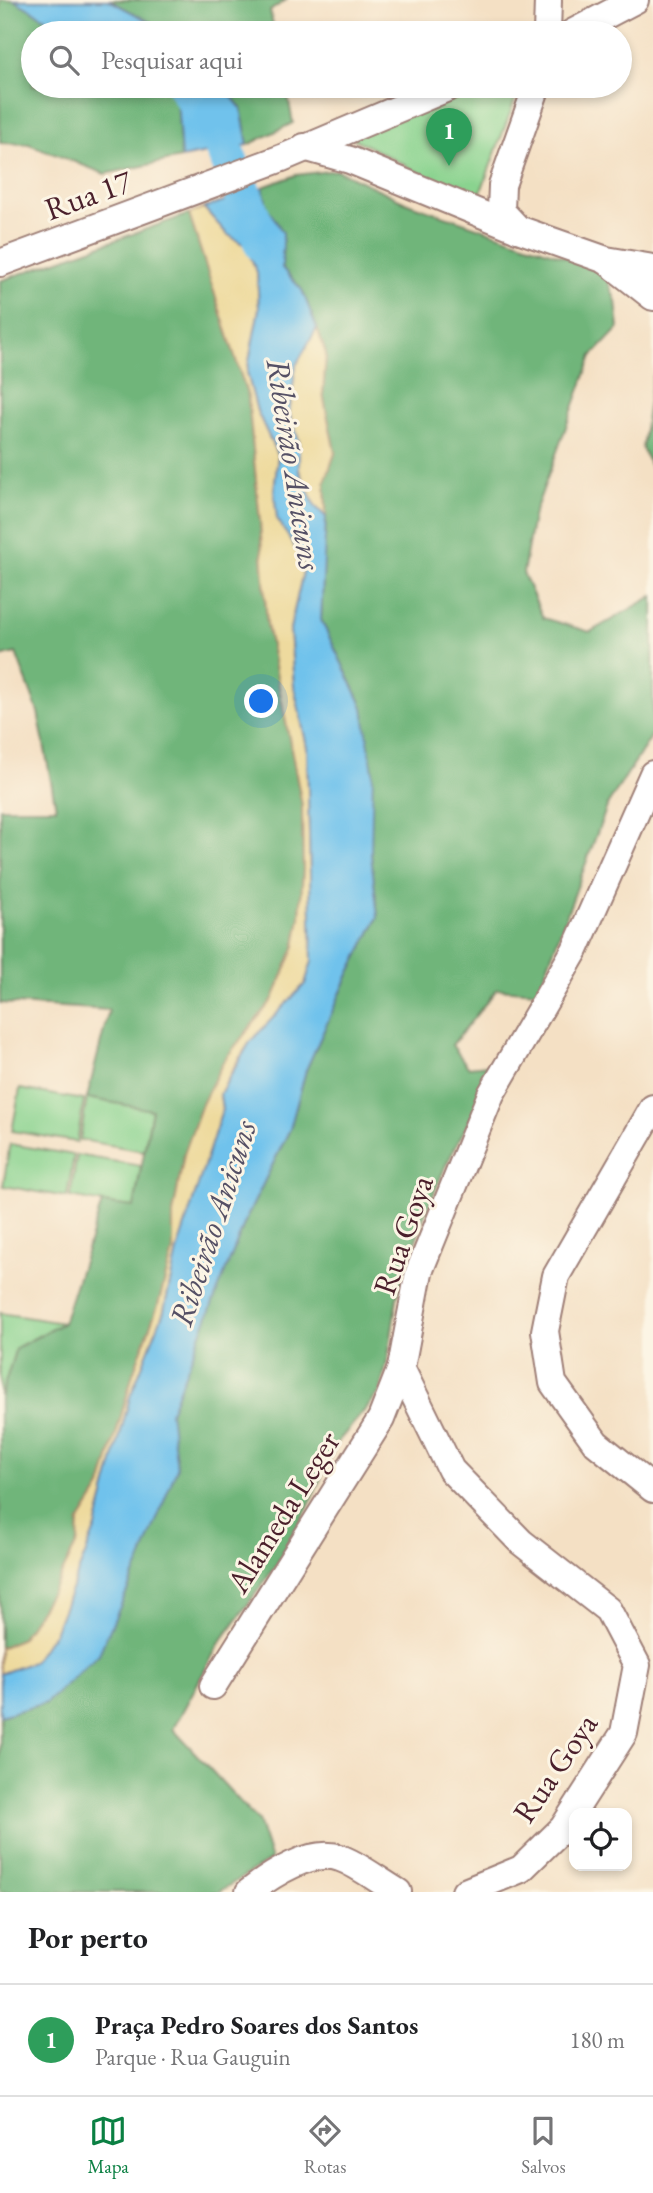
<!DOCTYPE html>
<html lang="pt">
<head>
<meta charset="utf-8">
<style>
  :root { --surface:#fff; --page:#f6f6f6; --text:#202124; --muted:#757577; --line:#e0e0e0; --accent:#0b8043 }
  body { margin:0; font-family:"EB Garamond",serif; background:var(--page); color:var(--text) }
  .controls { position:absolute; right:21px; bottom:21px; display:grid; overflow:hidden; border-radius:14px; box-shadow:0 4px 10px #0003 }
  .controls button { width:63px; height:63px; display:grid; place-items:center; padding:0; border:0; border-bottom:2px solid var(--line); background:var(--surface); color:var(--text); font:35px sans-serif }
  .you { position:absolute; left:262px; top:702px; width:24px; height:24px; margin:-18px; border:5px solid #fff; border-radius:50%; background:#1a73e8; box-shadow:0 0 0 10px #1a73e833 }
  .badge { display:grid; place-items:center; width:46px; height:46px; border-radius:50%; background:var(--accent); color:#fff; font-size:23px; font-weight:700 }
  .pin { position:absolute; translate:-50% -58px; filter:drop-shadow(0 2px 4px #0008) }
  .pin::after { content:''; position:absolute; top:37px; width:24px; height:21px; background:inherit; clip-path:polygon(0 0,100% 0,50% 100%) }
  .list { margin:0; padding:0; list-style:none }
  h2 { display:flex; justify-content:space-between; align-items:center; height:91px; margin:0; padding:0 28px; font-size:30px }
  h2 small { font-size:23px; font-weight:400; color:var(--muted) }
  .list li { display:grid; grid-template-columns:46px 1fr auto; gap:21px; align-items:center; box-sizing:border-box; height:112px; padding:0 28px; border-top:2px solid var(--line) }
  .list b { display:block; font-size:26px; white-space:nowrap }
  .list p { margin:0; font-size:23px; white-space:nowrap; color:var(--muted) }
  .list em { font-size:23px; font-style:normal; color:var(--muted) }
  .icon { flex:none; width:38px; height:38px; fill:none; stroke:currentColor; stroke-width:2; stroke-linecap:round; stroke-linejoin:round }
  .map { position:relative; flex:none; width:653px; height:1892px; overflow:hidden }
  .search { position:absolute; background:var(--surface); box-shadow:0 4px 10px #0003; left:21px; right:21px; top:21px; height:77px; display:flex; align-items:center; gap:18px; box-sizing:border-box; padding:0 24px; border-radius:38px; color:var(--muted); font-size:26px }
  .sheet { height:203px; background:var(--surface) }
  nav { display:flex; justify-content:space-around; align-items:center; box-sizing:border-box; height:98px; border-top:2px solid var(--line); background:var(--surface); font-size:19px; color:var(--muted) }
  nav a { display:grid; justify-items:center; gap:4px }
  nav .on { color:var(--accent) }
  .map>svg:first-child { display:block }
  .green { fill:#8ad38f; stroke:#6a795d; stroke-width:2 }
  .forest { fill:#6fb57a; stroke:#5c6a52; stroke-width:2 }
  .sand { fill:#eeda9e; stroke:#9c7c64; stroke-width:2 }
  .water { fill:#70c2ec; stroke:#5d708c; stroke-width:2 }
  .lines { fill:none; stroke-linecap:round; stroke-linejoin:round }
  .river { stroke:#70c2ec; stroke-width:38 }
  .minor-casing { stroke:#9f8078; stroke-width:30 }
  .minor { stroke:#fff; stroke-width:26 }
  .labels { text-anchor:middle; stroke-width:6; stroke-linejoin:round; paint-order:stroke }
  .street-label { font-size:32px; fill:#4a1f2b; stroke:#fcf5e5 }
  .water-label { font-size:33px; font-style:italic; fill:#555065; stroke:#fcf5e5 }
</style>
</head>
<body>
<div class="map">
<svg width="653" height="1892" viewBox="0 0 653 1892">
  <rect width="100%" height="100%" fill="#fcf5e5"/>
  <filter id="ink" filterUnits="userSpaceOnUse"><feTurbulence type="fractalNoise" baseFrequency=".0143" numOctaves="2"/><feDisplacementMap in="SourceGraphic" scale="14" xChannelSelector="R" yChannelSelector="G"/><feConvolveMatrix kernelMatrix="1 2 1 2 8 2 1 2 1" color-interpolation-filters="sRGB"/></filter>
  <filter id="wash" filterUnits="userSpaceOnUse"><feTurbulence type="fractalNoise" baseFrequency=".00686" numOctaves="4" result="noise"/><feDisplacementMap in="SourceGraphic" scale="28" xChannelSelector="R" yChannelSelector="G"/><feGaussianBlur stdDeviation="1.57" result="paint"/><feColorMatrix in="noise" values="0 0 0 0 0 0 0 0 0 0 0 0 0 0 0 0 0 1.4 0 .05"/><feComposite in="paint" operator="in"/></filter>
  <g filter="url(#wash)">
    <rect width="100%" height="100%" fill="#f4e0c4"/>
    <g class="green">
      <polygon points="468,86 517,86 519,89 480,194 468,198 354,139 360,131"/>
      <polygon points="20,1089 84,1100 77,1142 12,1131"/>
      <polygon points="87,1098 152,1109 144,1151 80,1140"/>
      <polygon points="10,1144 74,1155 67,1197 3,1186"/>
      <polygon points="77,1155 141,1166 134,1208 70,1197"/>
      <polygon points="0,1313 63,1323 16,1348 0,1399"/>
    </g>
    <g class="forest">
      <polygon points="0,0 14,0 71,33 33,33 33,86 167,86 177,98 181,158 105,174 29,144 0,143"/>
      <polygon points="109,0 286,0 270,11 275,33 164,33 152,23"/>
      <polygon points="223,86 286,86 293,123 248,145 241,108"/>
      <polygon points="337,170 410,204 603,270 616,301 619,328 592,356 533,517 523,573 543,618 590,632 653,596 653,734 608,804 538,992 497,989 452,1045 468,1067 499,1064 446,1165 423,1219 397,1298 388,1358 380,1392 336,1444 309,1506 275,1567 219,1644 173,1729 258,1821 271,1860 218,1892 0,1892 0,1716 46,1703 177,1468 169,1412 246,1219 290,1129 306,1070 349,974 378,917 371,855 363,707 321,620 326,517 325,482 335,453 323,394 326,354 302,290 282,268 283,233 267,207 263,187 296,175"/>
      <polygon points="189,214 248,397 260,521 267,624 302,805 303,870 300,918 295,946 273,999 202,1104 184,1154 173,1214 173,1251 158,1305 133,1374 101,1487 79,1522 78,1541 56,1585 22,1638 0,1648 0,1399 16,1348 63,1323 102,1203 134,1207 152,1110 87,1098 109,1010 0,1003 0,808 56,808 38,712 16,653 0,657 0,281"/>
      <polygon points="653,375 653,471 642,448"/>
    </g>
    <g class="sand">
      <polygon points="204,208 227,234 246,246 257,272 259,309 247,372 257,411 278,456 274,491 293,542 305,563 290,629 294,686 307,747 312,961 305,984 250,1042 235,1065 220,1094 222,1110 177,1251 164,1311 130,1397 96,1527 54,1633 33,1662 0,1674 0,1648 22,1638 56,1585 78,1541 79,1522 101,1487 133,1374 158,1305 173,1251 173,1214 184,1154 202,1104 224,1060 273,999 295,946 300,918 303,870 302,805 267,624 260,521 248,397 189,214"/>
      <polygon points="317,328 326,354 323,394 335,453 325,482 326,517 315,507 299,470 299,441 289,413 296,365"/>
    </g>
    <g class="water">
      <polygon points="14,0 109,0 152,23 164,33 71,33"/>
      <polygon points="167,86 223,86 241,108 248,145 181,158 177,98"/>
      <polygon points="263,187 267,207 283,233 282,268 302,290 317,328 296,365 289,413 299,441 299,471 315,506 326,517 321,620 363,707 373,771 371,855 378,917 349,974 306,1070 290,1129 246,1219 170,1412 177,1468 140,1562 99,1654 46,1703 0,1716 0,1674 33,1662 54,1633 96,1527 130,1397 164,1311 177,1251 222,1110 220,1094 250,1042 305,984 312,961 307,747 294,686 290,629 305,563 277,519 274,491 278,456 257,411 247,372 259,309 257,272 246,246 227,234 204,208"/>
    </g>
    <g class="lines">
      <polyline class="river" points="186,86 219,137 263,244"/>
    </g>
  </g>
  <g filter="url(#ink)">
    <g class="lines">
      <defs>
        <g id="minor">
          <polyline points="547,33 548,0"/>
          <polyline points="572,33 635,0"/>
          <polyline points="304,147 350,160 518,229 606,260 653,268"/>
          <polyline points="518,229 501,211 502,185 537,86"/>
          <polyline points="607,261 653,297"/>
          <polyline points="0,263 282,158 452,86"/>
          <polyline points="653,1108 556,1276 545,1331 553,1383 596,1443 653,1489"/>
          <polyline points="213,1686 381,1419 401,1368"/>
          <path d="M 249,1892 C 271,1875 312,1848 340,1858 C 356,1863 382,1883 398,1892"/>
          <polyline points="465,1892 521,1869 563,1828 624,1733 637,1665 608,1610 521,1542 451,1470 401,1368 419,1272 491,1094 575,950 653,774"/>
        </g>
      </defs>
      <use href="#minor" class="minor-casing"/>
      <use href="#minor" class="minor"/>
    </g>
  </g>
  <g class="labels">
    <g class="street-label">
      <text transform="translate(88 195) rotate(-20)" y="11">Rua 17</text>
      <text transform="translate(403 1235) rotate(-71)" y="11">Rua Goya</text>
      <text transform="translate(283 1512) rotate(-58)" y="11">Alameda Leger</text>
      <text transform="translate(555 1768) rotate(-56)" y="11">Rua Goya</text>
    </g>
    <g class="water-label">
      <text transform="translate(295 464) rotate(81)" y="12">Ribeirão Anicuns</text>
      <text transform="translate(212 1223) rotate(-72)" y="12">Ribeirão Anicuns</text>
    </g>
  </g>
</svg>
<div class="controls">
<button><svg class="icon" aria-label="locate" viewBox="0 0 24 24"><circle cx="12" cy="12" r="6"/><path d="M12 2v4M12 18v4M2 12h4M18 12h4"/></svg></button>
</div>
<div class="you"></div>
<div class="pin badge" style="left:449px;top:166px;background:#2e9e5b">1</div>
<div class="search"><svg class="icon" aria-label="search" viewBox="0 0 24 24"><circle cx="10" cy="10" r="6"/><path d="M15 15l6 6"/></svg>Pesquisar aqui</div>
</div>
<section class="sheet">
<h2>Por perto<small></small></h2>
<ul class="list">
<li><span class="badge" style="background:#2e9e5b">1</span><div><b>Praça Pedro Soares dos Santos</b><p>Parque · Rua Gauguin</p></div><em>180 m</em></li>
</ul>
</section>
<nav>
<a class="on"><svg class="icon" aria-label="map" viewBox="0 0 24 24"><path d="M3 6l6-2 6 2 6-2v14l-6 2-6-2-6 2zM9 4v14M15 6v14"/></svg>Mapa</a>
<a><svg class="icon" aria-label="directions" viewBox="0 0 24 24"><path d="M12 3l9 9-9 9-9-9zM9 14v-3h6M13 9l2 2-2 2"/></svg>Rotas</a>
<a><svg class="icon" aria-label="saved" viewBox="0 0 24 24"><path d="M7 4h10v16l-5-4-5 4z"/></svg>Salvos</a>
</nav>
</body>
</html>
